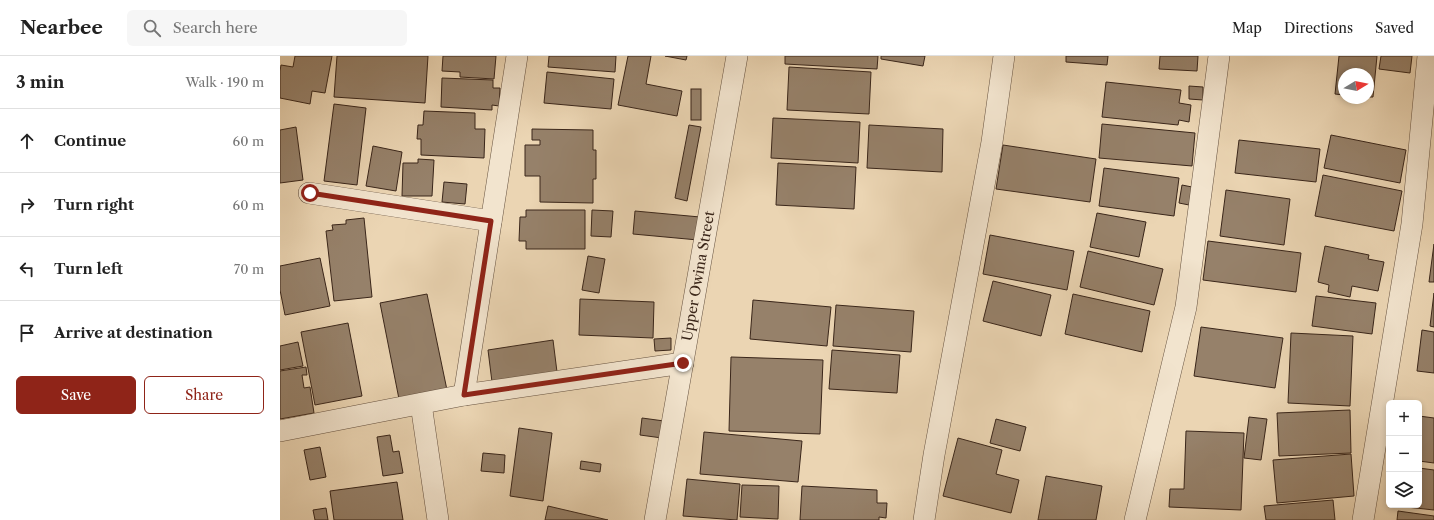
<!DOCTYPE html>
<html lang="en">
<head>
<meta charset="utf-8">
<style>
  :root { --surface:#fff; --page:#f6f6f6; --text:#222; --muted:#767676; --line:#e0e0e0; --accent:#8f2418 }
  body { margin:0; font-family:"Libre Caslon Text",serif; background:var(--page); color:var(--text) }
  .controls { position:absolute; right:12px; bottom:12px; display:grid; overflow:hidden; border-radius:6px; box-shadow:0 2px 6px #0003 }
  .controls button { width:36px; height:36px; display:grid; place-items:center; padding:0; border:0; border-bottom:1px solid var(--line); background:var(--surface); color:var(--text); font:20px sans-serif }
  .compass { position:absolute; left:1058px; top:12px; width:36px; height:36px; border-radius:50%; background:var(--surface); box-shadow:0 2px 6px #0003; rotate:80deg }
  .stop { position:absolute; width:12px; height:12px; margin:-9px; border:3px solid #8f2418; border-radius:50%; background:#fff }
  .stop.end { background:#8f2418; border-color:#fff; box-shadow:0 1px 4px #0008 }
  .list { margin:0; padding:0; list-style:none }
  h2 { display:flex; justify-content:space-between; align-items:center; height:52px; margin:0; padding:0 16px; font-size:17px }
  h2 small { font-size:13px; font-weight:400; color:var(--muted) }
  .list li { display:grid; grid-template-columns:26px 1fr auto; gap:12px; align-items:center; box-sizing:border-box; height:64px; padding:0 16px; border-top:1px solid var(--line) }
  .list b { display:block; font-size:15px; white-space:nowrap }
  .list em { font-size:13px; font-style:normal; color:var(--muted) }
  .actions { display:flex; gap:8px; padding:12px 16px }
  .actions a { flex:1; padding:9px 0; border:1px solid var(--accent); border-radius:6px; text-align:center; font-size:14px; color:var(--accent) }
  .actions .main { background:var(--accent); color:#fff }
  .icon { flex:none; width:22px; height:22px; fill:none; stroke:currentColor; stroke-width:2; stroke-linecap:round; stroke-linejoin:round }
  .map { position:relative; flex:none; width:1154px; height:464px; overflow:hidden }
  header { display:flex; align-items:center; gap:24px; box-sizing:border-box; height:56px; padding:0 20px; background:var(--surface); border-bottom:1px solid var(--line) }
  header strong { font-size:19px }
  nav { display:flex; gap:22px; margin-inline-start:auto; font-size:14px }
  .search { width:280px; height:36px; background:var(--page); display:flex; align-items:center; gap:10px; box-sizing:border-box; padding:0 14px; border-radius:6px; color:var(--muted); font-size:15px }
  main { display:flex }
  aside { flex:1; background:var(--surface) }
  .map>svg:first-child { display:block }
  .building { fill:#96816a; stroke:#3a261a }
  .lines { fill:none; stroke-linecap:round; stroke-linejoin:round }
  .minor-casing { stroke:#665240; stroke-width:22 }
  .minor { stroke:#f2e4ce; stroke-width:21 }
  .route { stroke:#8f2418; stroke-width:5 }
  .labels { text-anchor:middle; stroke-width:3; stroke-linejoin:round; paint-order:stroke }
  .street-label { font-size:14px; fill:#3a261a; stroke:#f2e4ce }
</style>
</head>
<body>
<header>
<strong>Nearbee</strong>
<div class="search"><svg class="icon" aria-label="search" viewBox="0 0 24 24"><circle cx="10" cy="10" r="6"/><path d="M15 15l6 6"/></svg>Search here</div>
<nav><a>Map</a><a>Directions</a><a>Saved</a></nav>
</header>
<main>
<aside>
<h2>3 min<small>Walk · 190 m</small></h2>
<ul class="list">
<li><svg class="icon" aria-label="ahead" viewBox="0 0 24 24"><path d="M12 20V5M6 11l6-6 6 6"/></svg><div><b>Continue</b></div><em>60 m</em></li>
<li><svg class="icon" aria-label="right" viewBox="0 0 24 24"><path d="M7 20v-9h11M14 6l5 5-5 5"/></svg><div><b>Turn right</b></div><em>60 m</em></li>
<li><svg class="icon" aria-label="left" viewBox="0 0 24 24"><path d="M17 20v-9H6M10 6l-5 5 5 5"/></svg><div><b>Turn left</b></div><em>70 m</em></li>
<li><svg class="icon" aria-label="arrive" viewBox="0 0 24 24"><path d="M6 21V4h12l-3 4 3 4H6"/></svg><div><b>Arrive at destination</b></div></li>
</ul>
<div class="actions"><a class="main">Save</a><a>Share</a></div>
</aside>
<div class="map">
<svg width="1154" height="464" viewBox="0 0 1154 464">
  <rect width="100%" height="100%" fill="#ebd5b3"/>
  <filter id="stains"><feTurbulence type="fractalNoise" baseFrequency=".005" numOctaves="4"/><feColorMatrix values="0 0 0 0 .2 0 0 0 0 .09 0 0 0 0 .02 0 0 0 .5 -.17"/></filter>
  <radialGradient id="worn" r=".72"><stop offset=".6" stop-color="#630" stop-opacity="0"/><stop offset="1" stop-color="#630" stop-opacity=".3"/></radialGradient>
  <g class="building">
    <polygon points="15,0 52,0 45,37 32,35 30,48 0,42 0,15 1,9 13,11"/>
    <polygon points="57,0 148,0 145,47 54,41"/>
    <polygon points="163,0 216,0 214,23 180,21 180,16 162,15"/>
    <polygon points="269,0 336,0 335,16 268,11"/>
    <polygon points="348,0 371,0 366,28 402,35 397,60 338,49"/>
    <polygon points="385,0 407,0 406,4"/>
    <polygon points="505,0 598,0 597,13 505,8"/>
    <polygon points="601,0 645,0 643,10 601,3"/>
    <polygon points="786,0 828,0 827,9 786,6"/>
    <polygon points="880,0 918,0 917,15 879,13"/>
    <polygon points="1059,0 1097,0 1093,41 1088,41 1088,18 1064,18 1064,39 1055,38"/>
    <polygon points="1101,0 1132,0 1130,17 1099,13"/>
    <polygon points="509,11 591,16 589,58 507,54"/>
    <polygon points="267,16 334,23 331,53 264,47"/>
    <polygon points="162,22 213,24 213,32 220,32 219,50 212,49 212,54 161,51"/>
    <polygon points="826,26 901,34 899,47 911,49 909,66 899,64 898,69 822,61"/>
    <polygon points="909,30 923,31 923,44 909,43"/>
    <rect x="411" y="33" width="10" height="31"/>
    <polygon points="54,48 86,52 77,129 44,125"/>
    <polygon points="144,55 195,57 195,73 205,73 204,102 141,99 141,83 137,83 138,69 143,69"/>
    <polygon points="493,62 580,66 578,107 491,102"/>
    <polygon points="822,68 915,77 912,110 819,102"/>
    <polygon points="409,69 421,71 407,145 395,142"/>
    <polygon points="589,69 663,73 662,116 587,112"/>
    <polygon points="16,71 23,124 0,127 0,74"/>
    <polygon points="252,73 313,74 313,94 316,94 316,123 313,123 313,147 260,146 260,120 245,120 245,89 260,89 260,84 252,84"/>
    <polygon points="1051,79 1126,94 1120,127 1044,112"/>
    <polygon points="959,84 1040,93 1036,126 955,117"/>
    <polygon points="723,89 816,103 810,146 716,133"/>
    <polygon points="93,90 122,96 116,135 86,130"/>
    <polygon points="138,103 154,104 152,140 122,140 123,107 138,107"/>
    <polygon points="498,107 576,111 574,153 496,149"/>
    <polygon points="824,112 899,122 894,160 819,150"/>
    <polygon points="1043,119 1122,135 1114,175 1035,160"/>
    <polygon points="164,126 187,128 185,148 162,146"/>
    <polygon points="902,129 912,131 909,149 899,147"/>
    <polygon points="946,134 1010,143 1004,189 940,180"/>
    <polygon points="246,154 305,154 305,193 246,193 246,185 239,185 240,161 246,161"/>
    <polygon points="312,154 333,155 331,181 311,180"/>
    <polygon points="355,155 420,161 418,184 353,178"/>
    <polygon points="817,157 866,166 859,201 810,191"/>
    <polygon points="84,162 92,241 54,245 46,175 53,174 52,169 66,168 66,164"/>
    <polygon points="710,179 794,195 787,234 703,218"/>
    <polygon points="928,185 1021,197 1016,236 923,224"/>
    <polygon points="1154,188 1154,226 1149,226"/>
    <polygon points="1045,190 1089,199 1088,203 1104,206 1098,235 1072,230 1070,241 1048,236 1049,229 1038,226"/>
    <polygon points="808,195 883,213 874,249 800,231"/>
    <polygon points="308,200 325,203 319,237 302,234"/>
    <polygon points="40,202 50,250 5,259 0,234 0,210"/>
    <polygon points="713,225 771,239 761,280 703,265"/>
    <polygon points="1154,237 1154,271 1150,270"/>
    <polygon points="147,238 167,334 119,343 100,247"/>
    <polygon points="793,238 870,255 862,296 785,278"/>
    <polygon points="1036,240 1096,247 1092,278 1032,270"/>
    <polygon points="300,243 374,246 373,282 299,279"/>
    <polygon points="473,244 551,251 547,290 470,283"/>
    <polygon points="556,249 634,255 631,296 553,290"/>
    <polygon points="68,267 82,340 35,349 21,276"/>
    <polygon points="921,271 1003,282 995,332 914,320"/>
    <polygon points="1142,274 1154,276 1154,317 1137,315"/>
    <polygon points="1011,277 1073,280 1070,350 1008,347"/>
    <polygon points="391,282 391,294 375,295 374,283"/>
    <polygon points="273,284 277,316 212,326 208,294"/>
    <polygon points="18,286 23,310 0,314 0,290"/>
    <polygon points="552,294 620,299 617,337 549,333"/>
    <polygon points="451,301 543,304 540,378 449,375"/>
    <polygon points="26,311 27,319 22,319 24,332 30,331 34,357 0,363 0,315"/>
    <polygon points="1070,354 1071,397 999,400 997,357"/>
    <polygon points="1139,360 1154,362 1154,407 1139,405"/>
    <polygon points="969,361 987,363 981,404 964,402"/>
    <polygon points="362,362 384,365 382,382 360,379"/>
    <polygon points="716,363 746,371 740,395 710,387"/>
    <polygon points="239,372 272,377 263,445 230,440"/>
    <polygon points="906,375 964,377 961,454 889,451 890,433 904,433"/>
    <polygon points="424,376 522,385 518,426 420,418"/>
    <polygon points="110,379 113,396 119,395 123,417 103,420 97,381"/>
    <polygon points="678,382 722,394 716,418 739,424 731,457 663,440"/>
    <polygon points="40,391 46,421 30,424 24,394"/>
    <polygon points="203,397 225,399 224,417 201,415"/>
    <polygon points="1071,398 1074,440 997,447 993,404"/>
    <polygon points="301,405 321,408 320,416 300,413"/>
    <polygon points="1139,412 1154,414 1154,454 1117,450 1139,449"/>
    <polygon points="766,420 822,430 816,464 758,464"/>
    <polygon points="407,423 460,428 457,464 403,460"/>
    <polygon points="117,426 123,464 54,464 50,435"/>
    <polygon points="462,429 499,430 498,463 460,461"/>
    <polygon points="522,430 597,434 597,447 607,447 606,462 599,461 599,464 520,464"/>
    <polygon points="1053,444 1055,464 986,464 984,450"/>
    <polygon points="268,450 328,464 265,464"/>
    <polygon points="46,452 48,464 35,464 33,454"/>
    <polygon points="1118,455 1154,460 1154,464 1117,464"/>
  </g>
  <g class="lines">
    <defs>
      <g id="minor">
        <polyline points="29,137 211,165"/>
        <polyline points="184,339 237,0"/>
        <polyline points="141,348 158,464"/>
        <polyline points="0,375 184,339 403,307"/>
        <polyline points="375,464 457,0"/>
        <polyline points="644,464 654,399 712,86 724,0"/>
        <polyline points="855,464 906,251 939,0"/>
        <polyline points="1083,464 1132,168 1148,0"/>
      </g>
    </defs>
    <use href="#minor" class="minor-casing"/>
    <use href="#minor" class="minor"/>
  </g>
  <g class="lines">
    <polyline class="route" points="30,137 211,165 184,339 403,307"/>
  </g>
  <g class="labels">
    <g class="street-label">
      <text transform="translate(418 220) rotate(-80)" y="5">Upper Owina Street</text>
    </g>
  </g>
  <rect width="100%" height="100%" filter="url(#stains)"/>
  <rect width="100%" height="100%" fill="url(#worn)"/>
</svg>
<div class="controls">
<button>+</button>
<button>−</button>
<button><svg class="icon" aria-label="layers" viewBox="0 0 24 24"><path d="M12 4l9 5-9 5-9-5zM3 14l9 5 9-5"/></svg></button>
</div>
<svg class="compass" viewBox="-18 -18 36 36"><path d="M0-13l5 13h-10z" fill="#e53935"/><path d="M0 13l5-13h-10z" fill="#767676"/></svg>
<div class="stop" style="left:30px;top:137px"></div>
<div class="stop end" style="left:403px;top:307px"></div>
</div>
</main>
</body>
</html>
